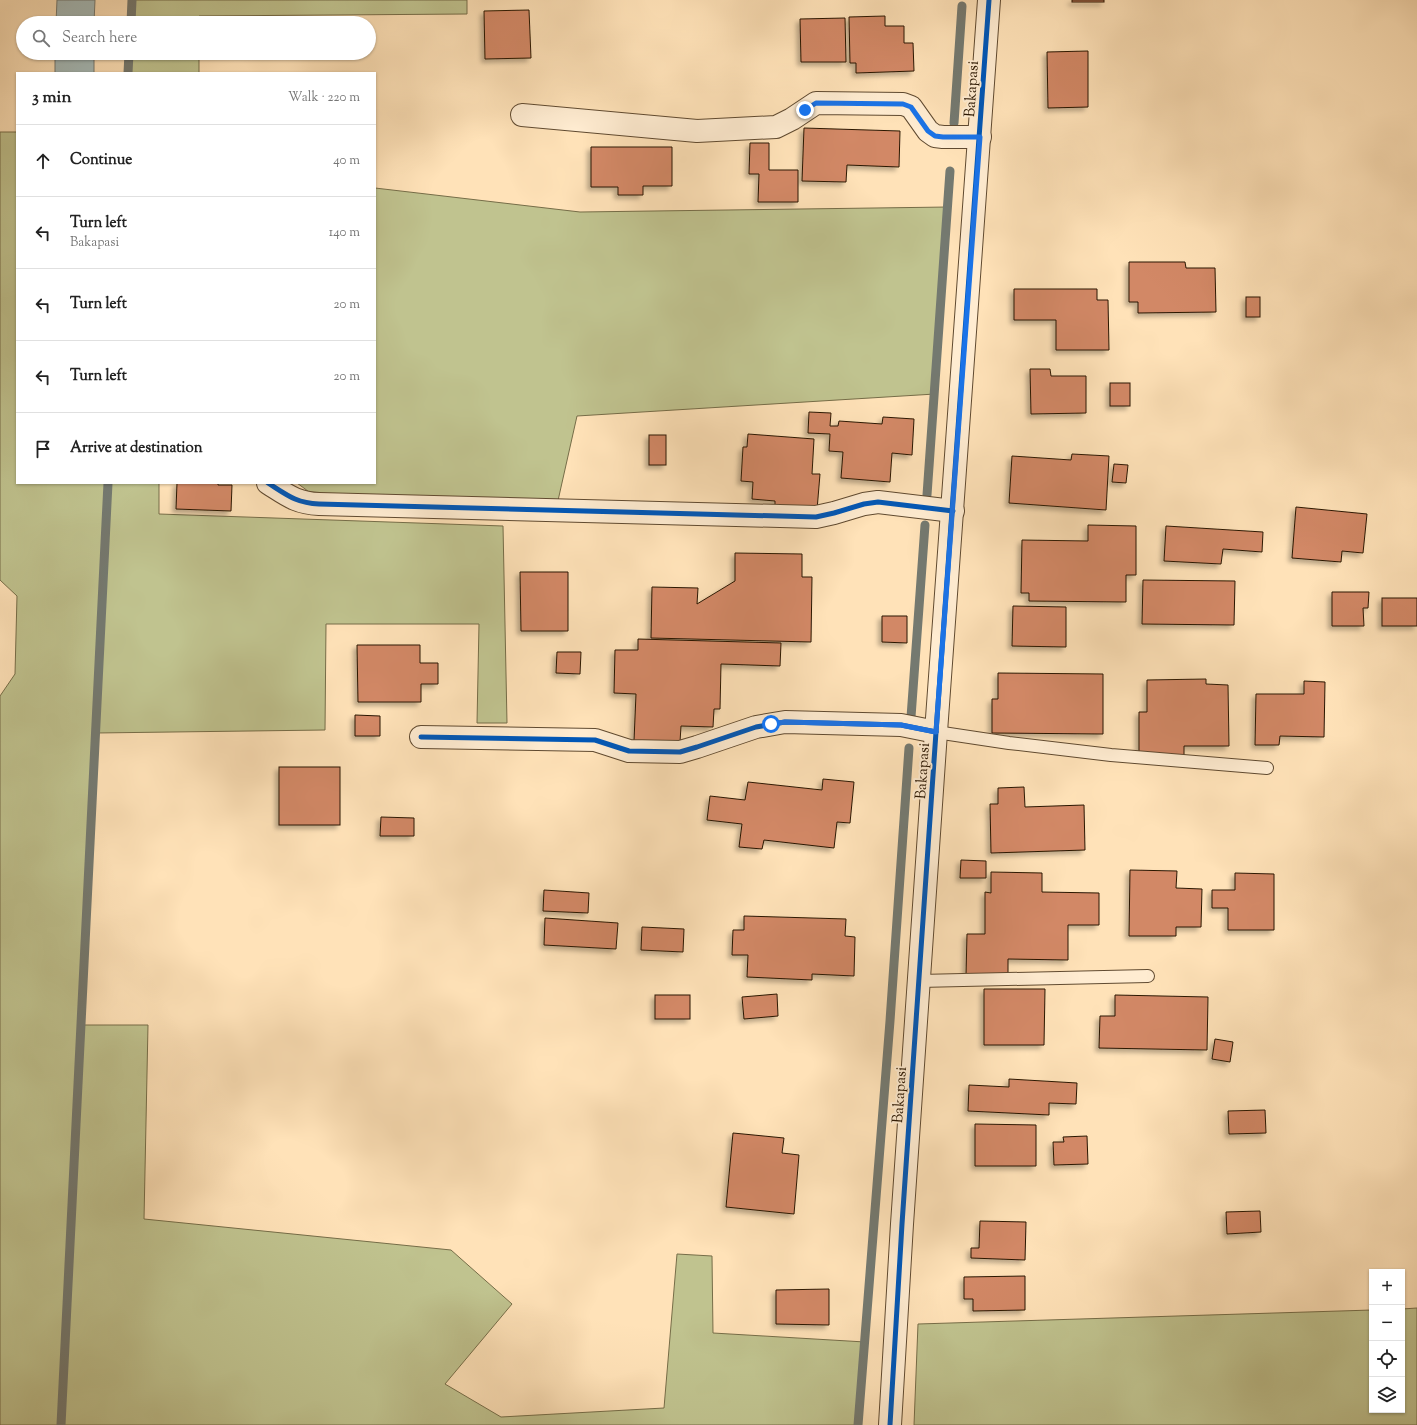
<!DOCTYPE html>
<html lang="en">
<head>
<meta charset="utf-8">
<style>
  :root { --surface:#fff; --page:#f2f2f2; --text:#222; --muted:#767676; --line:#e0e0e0 }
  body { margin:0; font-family:"Sorts Mill Goudy",serif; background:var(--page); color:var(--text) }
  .controls { position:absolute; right:12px; bottom:12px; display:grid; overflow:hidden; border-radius:0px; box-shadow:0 1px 3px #0004 }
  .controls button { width:36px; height:36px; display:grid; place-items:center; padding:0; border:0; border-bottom:1px solid var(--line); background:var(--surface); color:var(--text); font:20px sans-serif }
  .stop { position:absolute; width:12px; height:12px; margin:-9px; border:3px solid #1a73e8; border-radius:50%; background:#fff }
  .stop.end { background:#1a73e8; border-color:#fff; box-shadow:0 1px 4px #0008 }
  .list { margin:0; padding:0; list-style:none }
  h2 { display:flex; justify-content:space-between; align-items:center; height:52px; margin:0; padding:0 16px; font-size:17px }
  h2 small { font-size:13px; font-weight:400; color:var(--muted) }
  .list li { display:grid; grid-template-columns:26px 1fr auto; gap:12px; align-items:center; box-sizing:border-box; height:72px; padding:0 16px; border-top:1px solid var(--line) }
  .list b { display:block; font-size:15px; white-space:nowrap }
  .list p { margin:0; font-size:13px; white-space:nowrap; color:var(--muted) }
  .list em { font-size:13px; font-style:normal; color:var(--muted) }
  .icon { flex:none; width:22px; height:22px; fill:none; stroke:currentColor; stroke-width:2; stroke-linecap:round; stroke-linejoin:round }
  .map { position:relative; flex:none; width:1417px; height:1425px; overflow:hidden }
  .search { position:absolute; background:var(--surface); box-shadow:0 1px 3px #0004; left:16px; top:16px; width:360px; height:44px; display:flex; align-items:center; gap:10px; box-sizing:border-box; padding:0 14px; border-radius:22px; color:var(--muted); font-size:15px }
  .panel { position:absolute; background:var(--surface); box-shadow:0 1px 3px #0004; left:16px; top:72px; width:360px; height:412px; border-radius:0px }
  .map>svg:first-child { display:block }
  .green { fill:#c0c38f; stroke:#766d48 }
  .water { fill:#a5bbba; stroke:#747970 }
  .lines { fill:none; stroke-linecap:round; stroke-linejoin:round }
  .stream { stroke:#747970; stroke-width:9 }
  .building { fill:#d28866; stroke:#2b1702; filter:url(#shadow) }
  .lane-casing { stroke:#604a30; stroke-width:14 }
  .street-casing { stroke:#604a30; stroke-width:24 }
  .lane { stroke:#ffecd1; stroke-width:12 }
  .street { stroke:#ffecd1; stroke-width:22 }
  .cycleway-casing { stroke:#ffecd1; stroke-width:8 }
  .cycleway { stroke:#0057b8; stroke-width:5 }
  .route { stroke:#1a73e8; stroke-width:5 }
  .labels { text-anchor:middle; stroke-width:4; stroke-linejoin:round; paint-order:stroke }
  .street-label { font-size:15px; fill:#2b1702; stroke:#ffecd1 }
</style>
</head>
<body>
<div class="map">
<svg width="1417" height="1425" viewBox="0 0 1417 1425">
  <defs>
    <filter id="shadow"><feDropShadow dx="-3.5" dy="3.5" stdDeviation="2" flood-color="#0004"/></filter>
  </defs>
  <rect width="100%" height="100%" fill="#ffe2b8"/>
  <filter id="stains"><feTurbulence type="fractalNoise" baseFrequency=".005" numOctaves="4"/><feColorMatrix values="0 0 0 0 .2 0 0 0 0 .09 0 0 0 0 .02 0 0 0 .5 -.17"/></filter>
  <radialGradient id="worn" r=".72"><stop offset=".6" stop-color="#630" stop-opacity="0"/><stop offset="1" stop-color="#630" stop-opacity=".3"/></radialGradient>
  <g class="green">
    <polygon points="132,0 467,0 467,14 199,16 199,23 131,23"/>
    <polygon points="129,53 199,53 199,73 128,73"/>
    <polygon points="0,132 17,132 17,483 159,483 159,514 503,526 507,723 477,723 479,624 326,624 325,730 96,733 81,1025 148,1025 144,1219 451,1250 512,1304 445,1384 501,1417 664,1408 677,1254 712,1256 713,1333 865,1342 858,1425 0,1425 0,696 15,674 17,596 0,580"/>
    <polygon points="375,188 580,212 948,207 935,394 577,416 557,505 320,500 297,483 375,483"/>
    <polygon points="1417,1308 1417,1425 914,1425 918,1324 1372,1310 1372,1410 1402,1410 1402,1309"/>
  </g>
  <g class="water">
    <polygon points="57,0 95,0 94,23 56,23"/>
    <rect x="55" y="53" width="39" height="20"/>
  </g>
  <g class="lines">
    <g class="stream">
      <polyline points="131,23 132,0"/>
      <polyline points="128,73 129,53"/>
      <polyline points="954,123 962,6"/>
      <polyline points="927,495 950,171"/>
      <polyline points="911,717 925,525"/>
      <polyline points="61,1425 108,483"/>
      <polyline points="858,1425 890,1021 909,748"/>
    </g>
  </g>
  <g class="building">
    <rect x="1072" y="0" width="32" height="2"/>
    <polygon points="529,10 531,58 485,59 484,11"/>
    <polygon points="885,16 885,26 904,26 904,43 913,43 914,71 856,73 856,63 850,63 849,17"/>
    <polygon points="845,18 846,62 801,62 800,19"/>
    <polygon points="1088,51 1088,107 1048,108 1047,52"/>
    <polygon points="804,128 900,131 899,167 847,165 846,182 802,181"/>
    <polygon points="750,143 769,143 769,170 798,170 798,202 758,202 759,174 749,174"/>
    <polygon points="591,147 672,147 672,186 643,186 643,195 618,195 618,187 591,187"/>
    <polygon points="1129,262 1185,262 1186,268 1215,268 1216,312 1138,313 1138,302 1129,302"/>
    <polygon points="1014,289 1097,289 1097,300 1108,300 1109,350 1056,350 1056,320 1014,320"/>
    <rect x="1246" y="297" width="14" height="20"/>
    <polygon points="1030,369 1050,369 1051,376 1086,376 1086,413 1031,414"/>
    <rect x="1110" y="383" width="20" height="23"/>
    <polygon points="809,412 831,413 830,426 838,426 839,421 882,424 883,417 914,419 912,455 892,453 890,482 841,478 843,452 829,451 830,434 808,433"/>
    <polygon points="748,434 814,439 812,474 820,474 817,510 775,507 775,501 752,499 753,482 741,481 743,447 747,447"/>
    <rect x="649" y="435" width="17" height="30"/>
    <polygon points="1072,454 1109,456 1106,510 1009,503 1012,456 1071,460"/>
    <polygon points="1114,464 1128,465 1126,483 1112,482"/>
    <polygon points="177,483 218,483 218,485 232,485 231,511 176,509"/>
    <polygon points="1296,507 1367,514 1363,553 1342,551 1341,562 1292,558"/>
    <polygon points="1088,525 1136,526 1136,575 1126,575 1126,602 1029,601 1029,593 1021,593 1022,540 1088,541"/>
    <polygon points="1166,526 1263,532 1262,552 1223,549 1221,564 1164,561"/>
    <polygon points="735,553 802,554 802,577 812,577 811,642 651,638 652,587 698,588 697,604 735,581"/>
    <polygon points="520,572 568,572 568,631 521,631"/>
    <polygon points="1143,580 1235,581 1234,625 1142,624"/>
    <polygon points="1332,592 1369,592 1368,608 1363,608 1364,626 1332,626"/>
    <rect x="1382" y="598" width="35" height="28"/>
    <polygon points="1013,606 1066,607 1066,647 1012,646"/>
    <polygon points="882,616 907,616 907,643 882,642"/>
    <polygon points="638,639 781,643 780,666 721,664 720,709 714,709 713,727 681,726 680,742 634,741 636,694 614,693 615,650 638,650"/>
    <polygon points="357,645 420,645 420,663 438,663 438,684 421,684 421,702 358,702"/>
    <polygon points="557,652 581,652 580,674 556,673"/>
    <polygon points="998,673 1103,674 1103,734 992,733 992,699 998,699"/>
    <polygon points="1206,679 1206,684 1228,685 1229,746 1184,746 1184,755 1139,755 1139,712 1147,712 1147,680"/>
    <polygon points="1304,681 1325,682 1324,737 1280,736 1279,745 1255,745 1256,694 1304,694"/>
    <polygon points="355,715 380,716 380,736 355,736"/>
    <rect x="279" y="767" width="61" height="58"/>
    <polygon points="823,779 854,782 850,823 837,822 834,848 764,840 762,849 739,847 742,824 707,820 710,796 745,800 748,782 822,790"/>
    <polygon points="1024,787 1025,807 1084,805 1085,850 991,853 990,804 998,804 998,788"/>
    <polygon points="381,817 414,818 414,836 380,836"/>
    <polygon points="961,860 986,861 986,878 960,878"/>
    <polygon points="1130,870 1177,871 1176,888 1202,889 1201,927 1176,927 1176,936 1129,936"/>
    <polygon points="991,872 1042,873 1042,892 1099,893 1099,925 1068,925 1068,960 1008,959 1008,977 966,976 967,934 985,934 985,892 991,893"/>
    <polygon points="1235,873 1274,874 1274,930 1228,930 1228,908 1212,908 1212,890 1235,890"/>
    <polygon points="544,890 589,893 588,913 543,911"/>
    <polygon points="744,916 846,919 845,936 855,937 854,976 812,974 812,980 747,977 748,955 732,955 733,930 744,930"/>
    <polygon points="545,918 618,923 616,949 544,945"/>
    <polygon points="642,927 684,929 683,952 641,950"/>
    <polygon points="984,989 1045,989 1044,1045 984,1045"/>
    <polygon points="777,994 778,1016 744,1019 742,997"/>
    <rect x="655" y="995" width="35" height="24"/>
    <polygon points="1115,995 1208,997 1207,1050 1099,1048 1100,1016 1115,1016"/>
    <polygon points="1215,1039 1233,1042 1230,1062 1212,1059"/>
    <polygon points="1009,1079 1077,1083 1076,1104 1049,1103 1049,1115 968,1111 969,1085 1009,1087"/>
    <polygon points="1265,1110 1266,1133 1229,1134 1228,1111"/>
    <polygon points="975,1124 1036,1125 1036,1166 975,1166"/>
    <polygon points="733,1133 784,1138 782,1153 799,1155 794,1214 726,1207"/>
    <polygon points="1087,1136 1088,1164 1054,1165 1053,1142 1064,1142 1063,1137"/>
    <polygon points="1260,1211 1261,1232 1227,1234 1226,1212"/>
    <polygon points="980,1221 1026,1222 1025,1260 971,1258 971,1248 979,1248"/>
    <polygon points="1025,1276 1025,1310 973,1311 973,1299 964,1299 964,1277"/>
    <polygon points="829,1289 829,1325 776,1324 776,1290"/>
  </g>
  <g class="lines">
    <defs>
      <g id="lane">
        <polyline points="936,732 1009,743 1111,755 1267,768"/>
        <polyline points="919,981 1148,976"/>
      </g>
      <g id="street">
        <polyline points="522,115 697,131 776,127 792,119 816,103 903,104 911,107 928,131 935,136 943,137 980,137"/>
        <path d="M 268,483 C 287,495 296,503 319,504 L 816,517 L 834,513 L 864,504 L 878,502 L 953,511"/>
        <polyline points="421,737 595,740 629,751 680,752 697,747 756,727 785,722 901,725 936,732"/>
        <polyline points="890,1425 902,1224 936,732 989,0"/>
      </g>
    </defs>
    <use href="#lane" class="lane-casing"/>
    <use href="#street" class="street-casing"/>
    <use href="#lane" class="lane"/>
    <use href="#street" class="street"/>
    <defs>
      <g id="cycleway">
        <path d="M 268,483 C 287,495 296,503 319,504 L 816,517 L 834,513 L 864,504 L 878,502 L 953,511"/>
        <polyline points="421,737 595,740 629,751 680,752 697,747 756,727 785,722 901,725 936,732"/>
        <polyline points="890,1425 902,1224 936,732 989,0"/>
      </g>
    </defs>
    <use href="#cycleway" class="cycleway-casing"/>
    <use href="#cycleway" class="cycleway"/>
  </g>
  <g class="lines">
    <polyline class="route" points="771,724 785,722 901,725 936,732 980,137 943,137 935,136 928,131 911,107 903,104 816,103 805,110"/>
  </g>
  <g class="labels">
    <g class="street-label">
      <text transform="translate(971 89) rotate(-86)" y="5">Bakapasi</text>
      <text transform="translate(922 771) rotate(-86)" y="5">Bakapasi</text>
      <text transform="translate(899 1095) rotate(-86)" y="5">Bakapasi</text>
    </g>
  </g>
  <rect width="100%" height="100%" filter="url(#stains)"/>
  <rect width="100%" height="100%" fill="url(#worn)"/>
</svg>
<div class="controls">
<button>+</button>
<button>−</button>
<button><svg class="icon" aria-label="locate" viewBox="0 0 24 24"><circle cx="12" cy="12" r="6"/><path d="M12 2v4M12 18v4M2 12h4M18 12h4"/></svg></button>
<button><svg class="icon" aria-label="layers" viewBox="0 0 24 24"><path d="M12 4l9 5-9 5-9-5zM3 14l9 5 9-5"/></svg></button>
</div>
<div class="stop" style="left:771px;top:724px"></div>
<div class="stop end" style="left:805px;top:110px"></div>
<div class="search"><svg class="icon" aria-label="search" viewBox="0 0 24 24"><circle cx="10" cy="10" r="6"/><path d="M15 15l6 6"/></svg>Search here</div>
<section class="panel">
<h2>3 min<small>Walk · 220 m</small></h2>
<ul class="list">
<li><svg class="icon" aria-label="ahead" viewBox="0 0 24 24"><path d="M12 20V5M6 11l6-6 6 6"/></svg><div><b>Continue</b></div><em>40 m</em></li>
<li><svg class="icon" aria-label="left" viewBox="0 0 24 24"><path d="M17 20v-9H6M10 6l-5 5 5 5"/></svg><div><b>Turn left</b><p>Bakapasi</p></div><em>140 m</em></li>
<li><svg class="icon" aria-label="left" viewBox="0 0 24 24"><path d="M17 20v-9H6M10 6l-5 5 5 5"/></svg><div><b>Turn left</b></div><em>20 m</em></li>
<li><svg class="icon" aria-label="left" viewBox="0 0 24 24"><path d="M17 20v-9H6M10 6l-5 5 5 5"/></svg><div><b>Turn left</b></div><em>20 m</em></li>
<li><svg class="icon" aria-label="arrive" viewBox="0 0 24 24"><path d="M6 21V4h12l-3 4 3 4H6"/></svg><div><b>Arrive at destination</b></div></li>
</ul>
</section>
</div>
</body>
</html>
